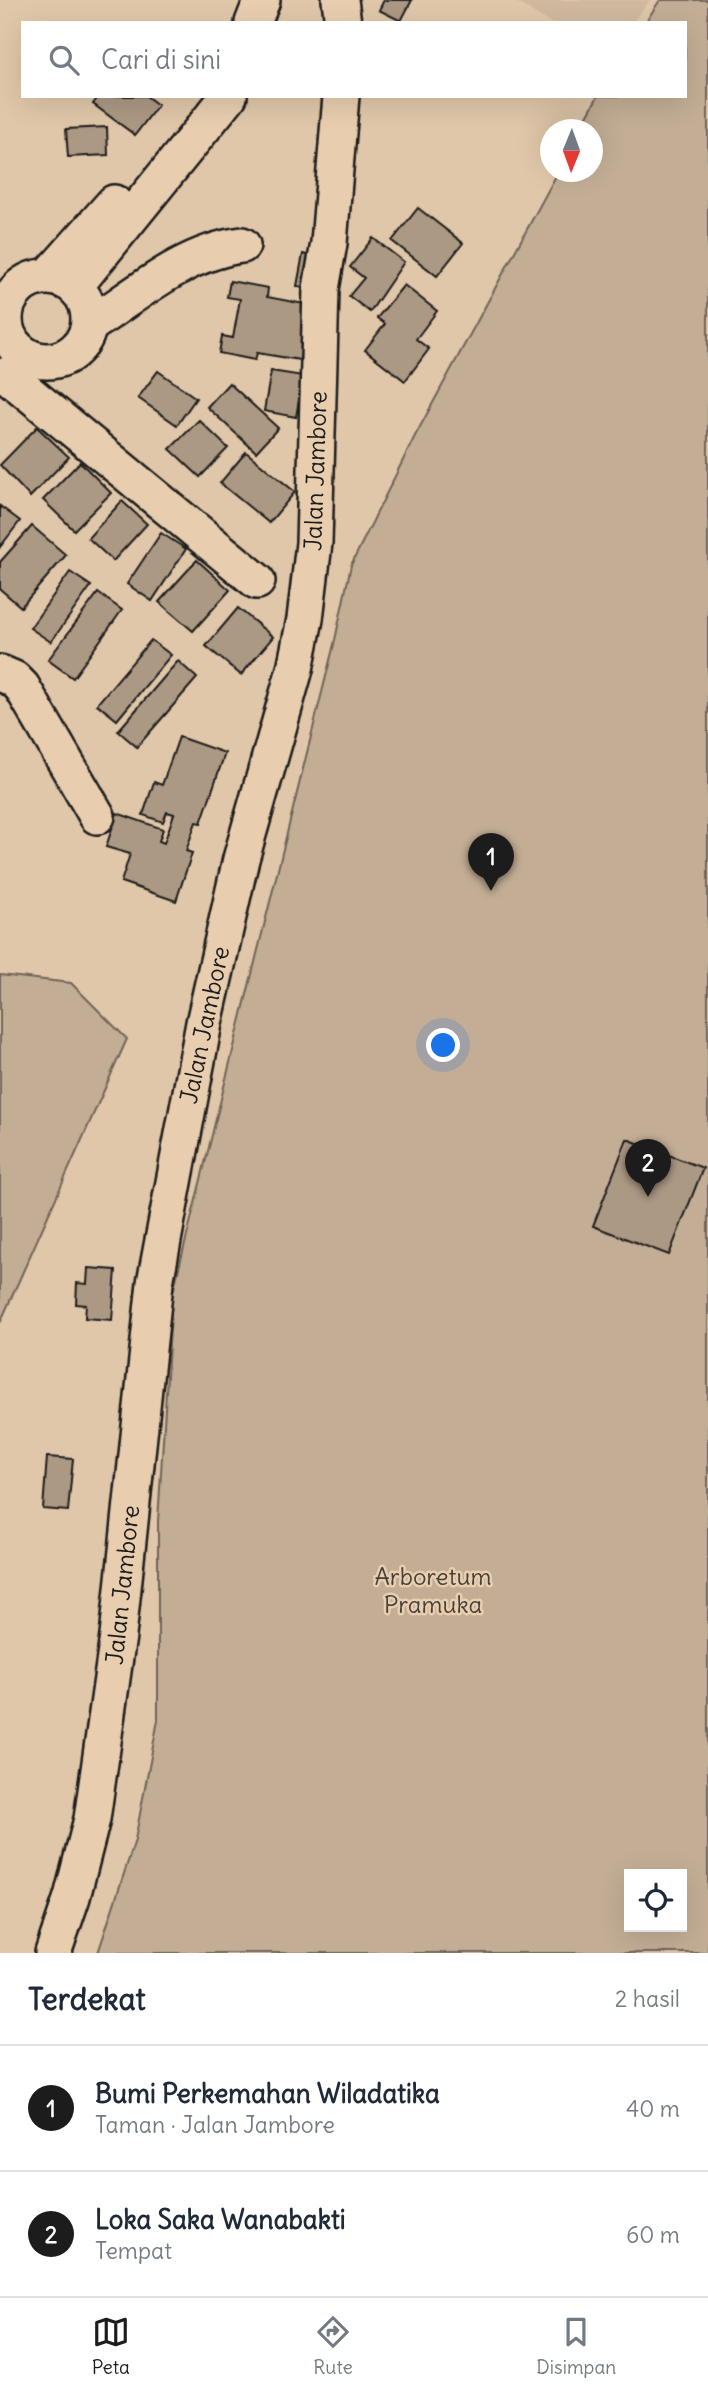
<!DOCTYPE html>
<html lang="id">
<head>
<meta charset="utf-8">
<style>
  :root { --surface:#fff; --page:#f6f6f7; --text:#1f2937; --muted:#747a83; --line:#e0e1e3; --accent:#1c1c1c }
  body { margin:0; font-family:Delius,sans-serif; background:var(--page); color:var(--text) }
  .controls { position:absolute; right:21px; bottom:21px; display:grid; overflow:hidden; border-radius:0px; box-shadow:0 7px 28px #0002 }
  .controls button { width:63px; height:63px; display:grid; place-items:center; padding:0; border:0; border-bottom:2px solid var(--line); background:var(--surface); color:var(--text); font:35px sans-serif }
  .compass { position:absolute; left:540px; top:119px; width:63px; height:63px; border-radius:50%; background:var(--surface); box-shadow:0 7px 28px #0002; rotate:181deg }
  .you { position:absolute; left:444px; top:1046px; width:24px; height:24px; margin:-18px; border:5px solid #fff; border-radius:50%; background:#1a73e8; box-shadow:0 0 0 10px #1a73e833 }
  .badge { display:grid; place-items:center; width:46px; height:46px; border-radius:50%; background:var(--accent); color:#fff; font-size:23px; font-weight:700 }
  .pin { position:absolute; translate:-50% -58px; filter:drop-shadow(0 2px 4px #0008) }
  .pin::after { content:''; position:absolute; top:37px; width:24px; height:21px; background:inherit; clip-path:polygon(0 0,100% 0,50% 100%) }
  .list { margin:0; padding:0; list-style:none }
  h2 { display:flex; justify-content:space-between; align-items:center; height:91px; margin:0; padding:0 28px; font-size:30px }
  h2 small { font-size:23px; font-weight:400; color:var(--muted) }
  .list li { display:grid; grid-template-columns:46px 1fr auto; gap:21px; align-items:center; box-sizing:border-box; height:126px; padding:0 28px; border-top:2px solid var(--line) }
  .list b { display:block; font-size:26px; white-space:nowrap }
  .list p { margin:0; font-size:23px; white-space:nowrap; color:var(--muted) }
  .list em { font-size:23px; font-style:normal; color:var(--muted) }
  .icon { flex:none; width:38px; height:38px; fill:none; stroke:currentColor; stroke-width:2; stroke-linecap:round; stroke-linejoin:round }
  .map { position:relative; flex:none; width:708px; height:1953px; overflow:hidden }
  .search { position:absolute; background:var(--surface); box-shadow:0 7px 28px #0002; left:21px; right:21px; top:21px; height:77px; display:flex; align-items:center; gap:18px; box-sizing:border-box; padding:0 24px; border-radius:0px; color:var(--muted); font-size:26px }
  .sheet { height:343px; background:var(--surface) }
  nav { display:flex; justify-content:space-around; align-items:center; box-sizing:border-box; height:98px; border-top:2px solid var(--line); background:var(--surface); font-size:19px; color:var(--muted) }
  nav a { display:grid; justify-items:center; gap:4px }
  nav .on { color:var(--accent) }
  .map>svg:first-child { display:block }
  .built { fill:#d0b99e }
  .green { fill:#c3ad95; stroke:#706458; stroke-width:2; fill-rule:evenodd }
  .building { fill:#ac9984; stroke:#1c1c1c; stroke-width:2 }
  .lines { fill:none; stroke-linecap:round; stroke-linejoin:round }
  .minor-casing { stroke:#1c1c1c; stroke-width:40 }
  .minor { stroke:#e8ceaf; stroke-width:35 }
  .labels { text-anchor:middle; stroke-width:5; stroke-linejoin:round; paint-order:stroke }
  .street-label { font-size:24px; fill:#1c1c1c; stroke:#e8ceaf }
  .park-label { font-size:24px; fill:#46403a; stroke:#e8ceaf }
</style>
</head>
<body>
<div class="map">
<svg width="708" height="1953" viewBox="0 0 708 1953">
  <rect width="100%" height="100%" fill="#e0c7a9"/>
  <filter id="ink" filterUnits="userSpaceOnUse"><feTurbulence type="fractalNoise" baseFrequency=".0143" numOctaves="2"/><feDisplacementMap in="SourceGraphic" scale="14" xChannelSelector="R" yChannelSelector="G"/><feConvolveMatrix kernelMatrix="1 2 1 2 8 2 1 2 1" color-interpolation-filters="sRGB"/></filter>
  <g filter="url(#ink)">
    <polygon class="built" points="513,0 650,0 632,23 551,23"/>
    <g class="green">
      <path d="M 660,0 L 708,0 L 708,1953 L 98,1953 L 135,1840 L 158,1720 L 158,1521 L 172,1296 L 335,640 L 351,565 L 415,436 L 558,172 L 592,172 L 592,130 L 580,129 L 598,96 L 685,96 L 685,23 L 645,23 ZM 629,1874 L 682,1874 L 682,1927 L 629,1927 Z"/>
      <polygon points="0,975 71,983 127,1039 0,1323"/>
    </g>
    <g class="building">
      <polygon points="384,0 412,0 401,21 379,10"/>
      <polygon points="99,96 146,96 158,105 135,135 93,104"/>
      <polygon points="107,127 108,155 68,157 66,129"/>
      <polygon points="418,208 463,243 437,276 392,241"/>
      <polygon points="373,238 404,262 370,312 349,296 364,278 350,267"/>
      <polygon points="303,254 319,258 313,289 297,286"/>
      <polygon points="230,281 268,288 267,297 310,305 300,360 257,353 255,360 219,353 222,336 233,338 240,299 227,297"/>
      <polygon points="404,285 437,311 416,339 429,349 405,381 365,350 385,324 377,318"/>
      <polygon points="158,371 196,398 177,425 138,398"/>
      <polygon points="271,371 303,376 296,417 264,411"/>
      <polygon points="229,383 278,428 256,452 207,407"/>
      <polygon points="199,420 228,448 200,477 170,449"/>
      <polygon points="37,427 69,457 30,497 0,465"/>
      <polygon points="246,452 295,492 269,523 220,483"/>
      <polygon points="80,462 111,493 74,530 43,500"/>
      <polygon points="122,501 147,524 113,561 88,538"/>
      <polygon points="0,506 20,521 0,547"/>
      <polygon points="32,526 66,555 21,607 0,589 0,562"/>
      <polygon points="161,533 186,549 152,601 127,584"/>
      <polygon points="197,560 230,590 193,631 159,602"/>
      <polygon points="70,572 91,586 51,642 30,628"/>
      <polygon points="98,593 122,610 73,678 48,660"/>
      <polygon points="238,608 273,637 241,675 206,646"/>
      <polygon points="151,640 171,655 117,720 97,704"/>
      <polygon points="178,661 197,678 137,747 118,731"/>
      <polygon points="179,737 225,753 201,823 196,822 186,851 192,853 176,901 121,882 130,854 106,847 117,813 163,829 159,841 164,843 174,814 167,812 163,822 143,815 154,782 162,785"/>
      <polygon points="627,1139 703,1168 669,1255 593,1226"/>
      <polygon points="88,1268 116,1270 112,1320 85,1318 86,1305 76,1304 77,1283 87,1284"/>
      <polygon points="47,1457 73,1459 68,1511 43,1509"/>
    </g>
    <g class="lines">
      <defs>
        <g id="minor">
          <polyline points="340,0 343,23"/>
          <polyline points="253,23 262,0"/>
          <polyline points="49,276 114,203"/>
          <circle cx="47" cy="319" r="42"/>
          <polyline points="75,286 229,96"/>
          <path d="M 90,325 C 137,294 185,252 242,245"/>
          <polyline points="7,375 257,581"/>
          <polyline points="0,673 14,679 22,687 97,816"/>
          <polyline points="53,1953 72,1897 92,1819 118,1636 155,1283 204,1023 241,859 295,669 305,619 314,543 321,289 329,243 341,96"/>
        </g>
      </defs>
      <use href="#minor" class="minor-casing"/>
      <use href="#minor" class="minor"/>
    </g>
  </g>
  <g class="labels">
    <g class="street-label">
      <text transform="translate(316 471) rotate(-88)" y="8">Jalan Jambore</text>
      <text transform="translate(205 1025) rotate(-78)" y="8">Jalan Jambore</text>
      <text transform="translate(123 1585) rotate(-84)" y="8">Jalan Jambore</text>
    </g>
    <g class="park-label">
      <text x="433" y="1585">Arboretum<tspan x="433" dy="28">Pramuka</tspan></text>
    </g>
  </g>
</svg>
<div class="controls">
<button><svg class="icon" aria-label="locate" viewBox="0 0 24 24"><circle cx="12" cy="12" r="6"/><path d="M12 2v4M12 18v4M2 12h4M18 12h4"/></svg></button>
</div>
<svg class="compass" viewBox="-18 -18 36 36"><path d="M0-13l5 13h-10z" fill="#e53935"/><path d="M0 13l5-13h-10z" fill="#747a83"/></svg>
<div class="you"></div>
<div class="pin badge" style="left:491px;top:891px">1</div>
<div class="pin badge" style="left:648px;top:1197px">2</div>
<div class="search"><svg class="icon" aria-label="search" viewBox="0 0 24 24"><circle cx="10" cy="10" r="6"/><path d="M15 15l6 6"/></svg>Cari di sini</div>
</div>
<section class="sheet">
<h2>Terdekat<small>2 hasil</small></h2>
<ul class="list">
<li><span class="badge">1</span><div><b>Bumi Perkemahan Wiladatika</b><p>Taman · Jalan Jambore</p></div><em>40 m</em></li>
<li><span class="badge">2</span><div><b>Loka Saka Wanabakti</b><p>Tempat</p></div><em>60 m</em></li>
</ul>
</section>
<nav>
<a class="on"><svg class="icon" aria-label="map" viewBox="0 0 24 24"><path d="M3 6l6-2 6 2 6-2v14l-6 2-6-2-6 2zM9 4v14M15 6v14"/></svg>Peta</a>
<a><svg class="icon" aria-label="directions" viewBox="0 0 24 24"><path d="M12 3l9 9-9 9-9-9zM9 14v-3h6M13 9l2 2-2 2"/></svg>Rute</a>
<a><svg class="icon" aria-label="saved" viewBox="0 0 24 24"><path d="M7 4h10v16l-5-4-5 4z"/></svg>Disimpan</a>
</nav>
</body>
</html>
